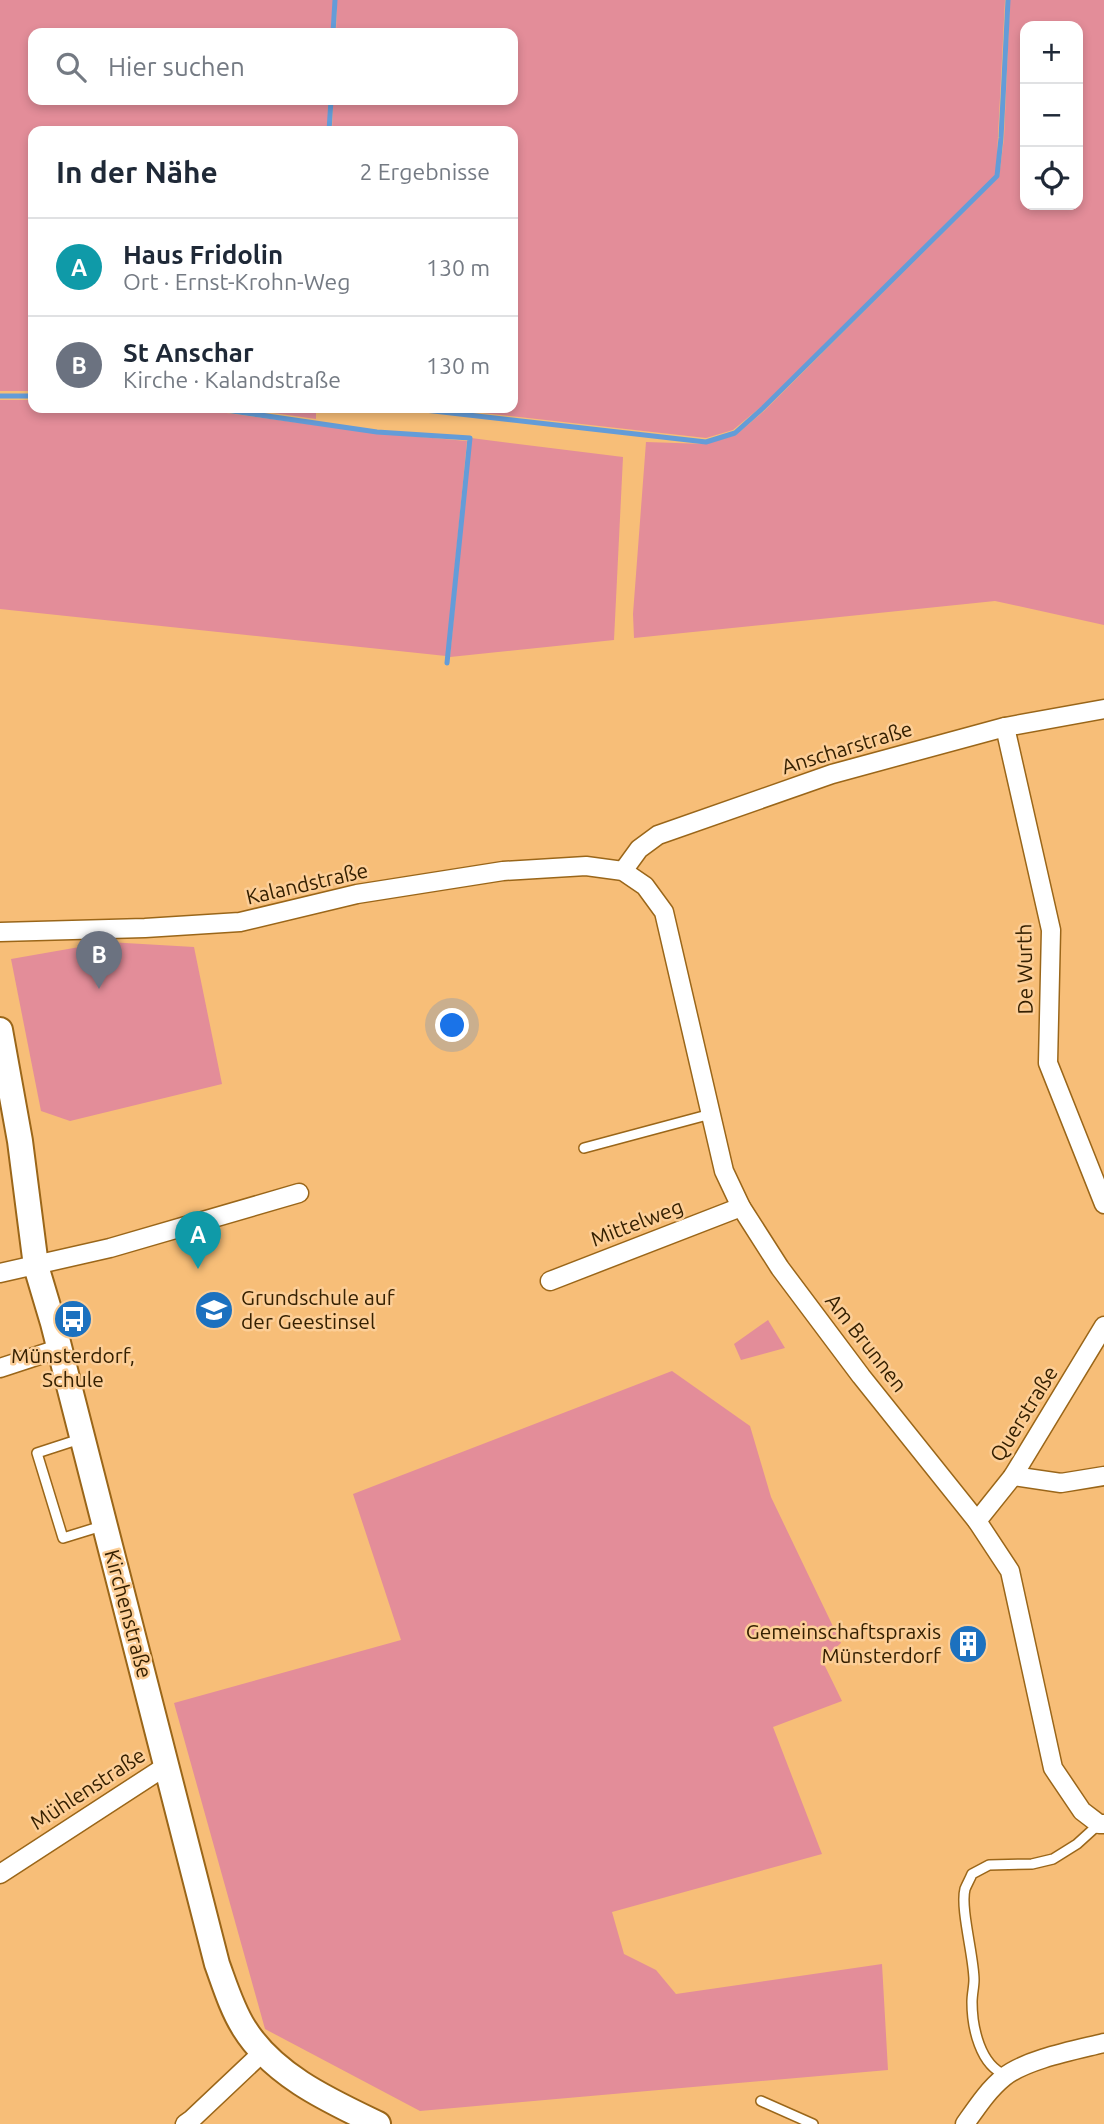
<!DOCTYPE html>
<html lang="de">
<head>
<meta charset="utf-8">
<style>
  :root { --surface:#fff; --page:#f2f2f3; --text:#1f2937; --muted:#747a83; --line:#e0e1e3; --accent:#1c71bf }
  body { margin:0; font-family:Ubuntu,sans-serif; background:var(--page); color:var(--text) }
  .controls { position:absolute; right:21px; top:21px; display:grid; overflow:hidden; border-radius:14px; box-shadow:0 4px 10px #0003 }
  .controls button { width:63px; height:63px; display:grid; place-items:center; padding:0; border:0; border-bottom:2px solid var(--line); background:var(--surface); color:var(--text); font:35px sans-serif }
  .you { position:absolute; left:453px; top:1026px; width:24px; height:24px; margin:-18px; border:5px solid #fff; border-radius:50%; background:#1a73e8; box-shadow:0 0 0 10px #1a73e833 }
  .badge { display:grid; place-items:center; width:46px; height:46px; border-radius:50%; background:var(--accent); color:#fff; font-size:23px; font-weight:700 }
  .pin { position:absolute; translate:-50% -58px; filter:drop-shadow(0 2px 4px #0008) }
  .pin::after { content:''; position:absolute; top:37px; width:24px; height:21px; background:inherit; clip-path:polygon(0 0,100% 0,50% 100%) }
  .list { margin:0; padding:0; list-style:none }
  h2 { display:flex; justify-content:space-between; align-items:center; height:91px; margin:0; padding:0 28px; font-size:30px }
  h2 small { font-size:23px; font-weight:400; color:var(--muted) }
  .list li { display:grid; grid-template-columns:46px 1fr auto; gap:21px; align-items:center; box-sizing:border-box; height:98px; padding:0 28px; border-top:2px solid var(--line) }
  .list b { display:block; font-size:26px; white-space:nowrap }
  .list p { margin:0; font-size:23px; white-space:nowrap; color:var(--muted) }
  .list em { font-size:23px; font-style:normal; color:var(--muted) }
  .icon { flex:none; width:38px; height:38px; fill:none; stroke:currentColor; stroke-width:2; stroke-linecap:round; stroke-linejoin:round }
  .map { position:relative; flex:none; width:1104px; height:2124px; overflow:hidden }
  .search { position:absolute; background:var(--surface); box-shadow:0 4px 10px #0003; left:28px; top:28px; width:490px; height:77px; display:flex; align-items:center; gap:18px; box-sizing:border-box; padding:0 24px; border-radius:14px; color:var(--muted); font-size:26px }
  .panel { position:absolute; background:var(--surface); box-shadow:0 4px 10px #0003; left:28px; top:126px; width:490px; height:287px; border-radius:14px }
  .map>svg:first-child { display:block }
  .green { fill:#e38d99; fill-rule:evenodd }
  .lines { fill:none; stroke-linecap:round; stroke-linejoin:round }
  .stream { stroke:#649cd8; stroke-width:5 }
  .lane-casing { stroke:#9a6619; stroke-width:12 }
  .street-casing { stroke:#9a6619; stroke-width:21 }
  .secondary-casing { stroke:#9a6619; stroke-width:28 }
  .lane { stroke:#fff; stroke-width:9 }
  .street { stroke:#fff; stroke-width:18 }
  .secondary { stroke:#fff; stroke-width:24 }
  .labels { text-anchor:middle; stroke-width:5; stroke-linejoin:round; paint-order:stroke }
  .street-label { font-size:21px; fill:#352001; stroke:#fcce97 }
  .poi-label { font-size:21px; fill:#352001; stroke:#fcce97; text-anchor:start }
</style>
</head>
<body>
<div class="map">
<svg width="1104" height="2124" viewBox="0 0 1104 2124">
  <rect width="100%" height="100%" fill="#f7be78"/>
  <g class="green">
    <polygon points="0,0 334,0 332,33 33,33 33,100 329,100 328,131 33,131 33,391 0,391"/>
    <polygon points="337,0 1005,0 996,175 762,406 733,430 706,438 438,408 513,408 513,131 332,131 333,100 513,100 513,33 336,33"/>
    <path d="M 1010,0 L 1104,0 L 1104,625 L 995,601 L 634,638 L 633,614 L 646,442 L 706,444 L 736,435 L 764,411 L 999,177 L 1004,138 ZM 1025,26 L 1078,26 L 1078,205 L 1025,205 Z"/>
    <polygon points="0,400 33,400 33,408 190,408 375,433 467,441 446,656 0,609"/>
    <polygon points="239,408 316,408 316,419"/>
    <polygon points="471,438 623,457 614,640 450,657"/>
    <polygon points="108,942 194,947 222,1084 70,1121 41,1111 11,959"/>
    <polygon points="768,1320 785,1348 741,1360 734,1344"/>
    <polygon points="672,1371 750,1426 771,1497 841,1643 822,1660 842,1701 773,1727 822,1854 612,1912 624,1954 656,1970 676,1994 882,1964 888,2070 420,2111 265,2029 174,1703 401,1640 353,1494"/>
  </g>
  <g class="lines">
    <g class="stream">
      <polyline points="333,33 335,0"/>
      <polyline points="329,131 331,100"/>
      <polyline points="0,396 33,396"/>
      <polyline points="212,408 377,432 470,438 447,663"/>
      <polyline points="407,408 706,442 735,433 763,408 997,176 1001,138 1008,0"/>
    </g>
    <defs>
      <g id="lane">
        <polyline points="584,1148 711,1114"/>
        <polyline points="80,1439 37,1453 63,1538 102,1526"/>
        <path d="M 1006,2075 C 980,2066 972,2027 972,2002 C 972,1994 974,1987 974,1980 C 974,1957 960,1908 965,1889 C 967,1884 970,1879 972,1874 L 989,1865 L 1032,1864 L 1053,1859 L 1077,1844 L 1099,1824"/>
        <polyline points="761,2101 813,2124"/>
      </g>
      <g id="street">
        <polyline points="1005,727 1051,930 1048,1063 1104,1204"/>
        <polyline points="623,871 639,849 658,835 832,774 1005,727 1104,709"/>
        <polyline points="0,932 145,928 240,922 357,894 503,871 586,866 623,871 645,886 664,912 724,1171 741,1207 780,1268 861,1376 977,1521 1010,1571 1053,1768 1082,1811 1099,1824 1104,1824"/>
        <polyline points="0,1273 110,1248 299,1193"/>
        <polyline points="550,1281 741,1207"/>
        <polyline points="0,1368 58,1349"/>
        <polyline points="1013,1476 1061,1483 1104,1476"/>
        <polyline points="977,1521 1013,1476 1104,1326"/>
        <polyline points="0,1874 166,1766"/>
        <polyline points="185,2124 192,2119 263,2052"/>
        <path d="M 965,2124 C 977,2107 988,2090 1004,2077 C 1027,2059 1076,2050 1104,2043"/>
      </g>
      <path id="secondary" d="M 0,1030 L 20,1141 L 36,1266 L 53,1323 L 217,1964 C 225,1986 232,2009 244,2028 C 274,2076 330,2101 378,2124"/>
    </defs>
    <use href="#lane" class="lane-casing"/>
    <use href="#street" class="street-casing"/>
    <use href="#secondary" class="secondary-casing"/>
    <use href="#lane" class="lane"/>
    <use href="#street" class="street"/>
    <use href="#secondary" class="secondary"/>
  </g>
  <defs>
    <symbol id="school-disc" viewBox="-11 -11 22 22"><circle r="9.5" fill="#1c71bf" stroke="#fcce97"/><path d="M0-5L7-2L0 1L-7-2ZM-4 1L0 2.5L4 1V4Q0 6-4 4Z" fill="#fff"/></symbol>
    <symbol id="bus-disc" viewBox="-11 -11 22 22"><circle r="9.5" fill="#1c71bf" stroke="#fcce97"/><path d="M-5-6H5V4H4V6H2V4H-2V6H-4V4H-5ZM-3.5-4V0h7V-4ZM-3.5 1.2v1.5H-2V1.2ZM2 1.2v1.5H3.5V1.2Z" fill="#fff"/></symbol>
    <symbol id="building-disc" viewBox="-11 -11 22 22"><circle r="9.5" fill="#1c71bf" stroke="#fcce97"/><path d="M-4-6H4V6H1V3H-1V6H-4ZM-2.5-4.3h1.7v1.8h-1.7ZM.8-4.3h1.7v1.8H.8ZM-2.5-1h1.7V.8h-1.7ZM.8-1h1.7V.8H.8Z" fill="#fff"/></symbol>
  </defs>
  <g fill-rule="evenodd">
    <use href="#school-disc" x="192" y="1288" width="44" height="44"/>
    <use href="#bus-disc" x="51" y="1297" width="44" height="44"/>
    <use href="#building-disc" x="946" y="1622" width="44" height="44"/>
  </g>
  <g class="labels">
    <g class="street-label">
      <text transform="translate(847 748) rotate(-17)" y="7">Anscharstraße</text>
      <text transform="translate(307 884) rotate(-13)" y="7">Kalandstraße</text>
      <text transform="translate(1025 969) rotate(-91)" y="7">De Wurth</text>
      <text transform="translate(637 1223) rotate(-21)" y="7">Mittelweg</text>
      <text transform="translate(866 1343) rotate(52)" y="7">Am Brunnen</text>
      <text transform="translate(1024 1414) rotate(-58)" y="7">Querstraße</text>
      <text transform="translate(128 1614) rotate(75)" y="7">Kirchenstraße</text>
      <text transform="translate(88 1789) rotate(-33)" y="7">Mühlenstraße</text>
    </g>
    <g class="poi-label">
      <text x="241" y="1305">Grundschule auf<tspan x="241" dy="24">der Geestinsel</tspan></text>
      <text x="73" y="1363" text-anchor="middle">Münsterdorf,<tspan x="73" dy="24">Schule</tspan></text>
      <text x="941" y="1639" text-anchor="end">Gemeinschaftspraxis<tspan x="941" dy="24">Münsterdorf</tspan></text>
    </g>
  </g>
</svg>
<div class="controls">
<button>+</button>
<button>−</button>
<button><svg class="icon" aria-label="locate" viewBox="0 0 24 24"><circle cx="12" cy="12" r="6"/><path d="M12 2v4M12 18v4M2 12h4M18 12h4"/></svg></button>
</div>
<div class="you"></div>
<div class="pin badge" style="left:198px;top:1269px;background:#0f9aa8">A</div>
<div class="pin badge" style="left:99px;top:989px;background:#6b7280">B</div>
<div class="search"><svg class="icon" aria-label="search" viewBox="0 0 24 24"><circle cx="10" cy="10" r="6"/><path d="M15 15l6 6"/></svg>Hier suchen</div>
<section class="panel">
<h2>In der Nähe<small>2 Ergebnisse</small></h2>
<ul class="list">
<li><span class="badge" style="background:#0f9aa8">A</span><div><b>Haus Fridolin</b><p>Ort · Ernst-Krohn-Weg</p></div><em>130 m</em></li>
<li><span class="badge" style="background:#6b7280">B</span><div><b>St Anschar</b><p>Kirche · Kalandstraße</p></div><em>130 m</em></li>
</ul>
</section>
</div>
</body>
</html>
